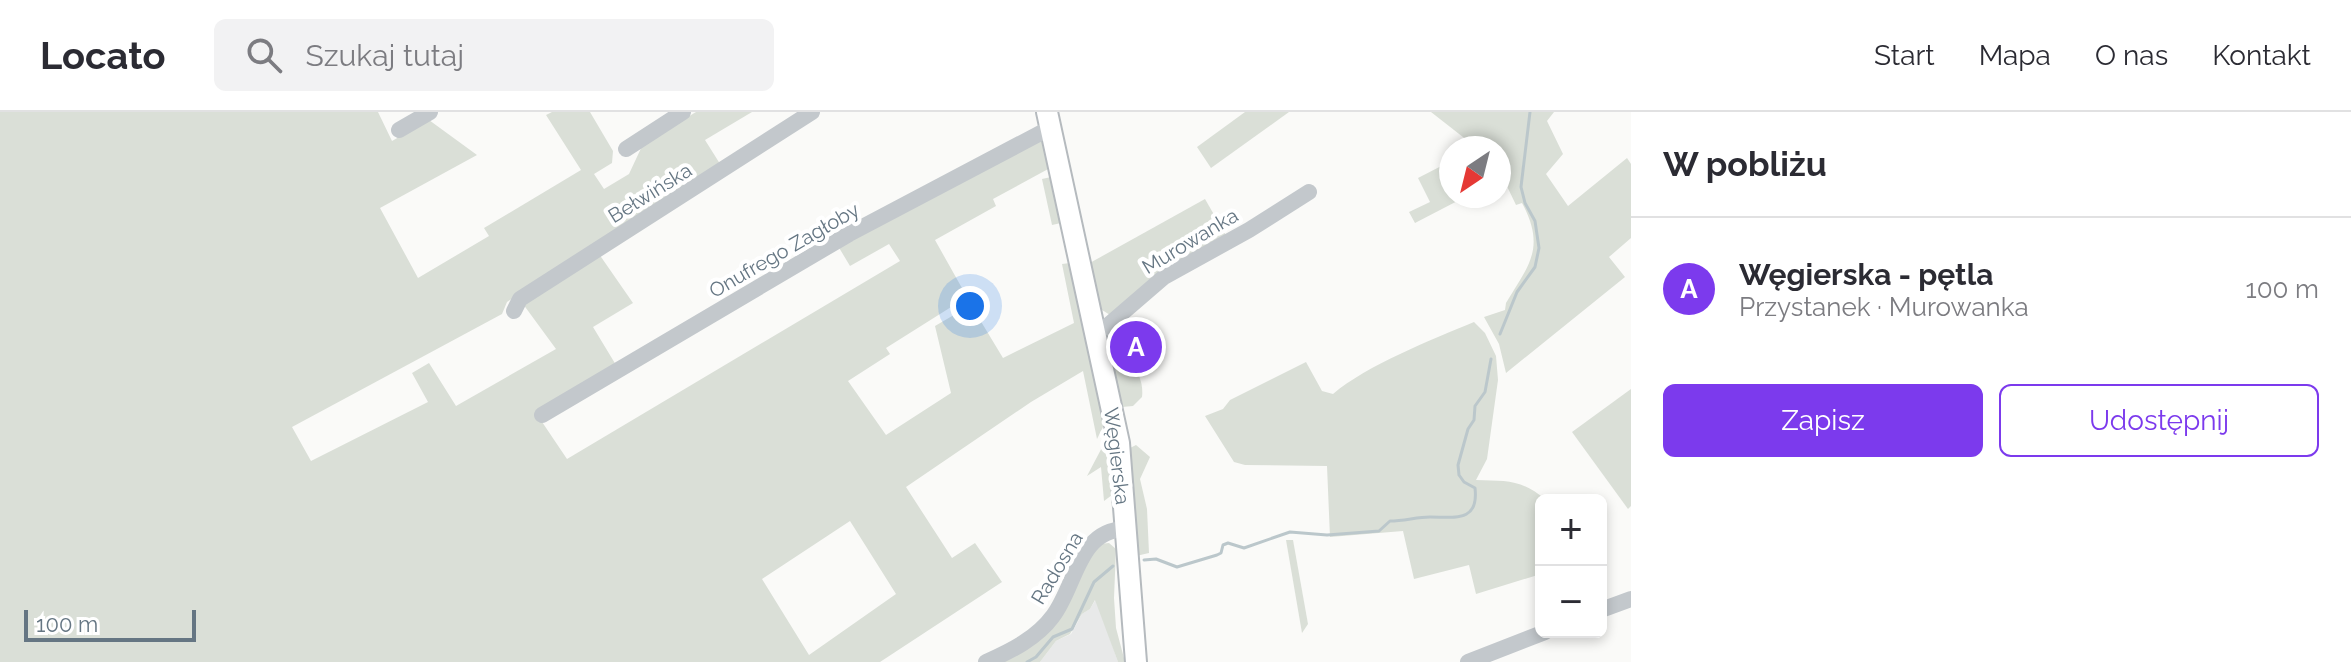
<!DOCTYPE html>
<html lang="pl">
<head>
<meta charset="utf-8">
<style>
  :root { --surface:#fff; --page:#f2f2f3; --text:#2b2b33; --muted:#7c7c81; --line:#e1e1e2; --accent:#7c3aed }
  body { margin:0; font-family:Raleway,sans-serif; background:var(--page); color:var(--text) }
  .controls { position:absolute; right:24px; bottom:24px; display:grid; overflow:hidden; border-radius:12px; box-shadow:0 4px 12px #0003 }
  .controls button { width:72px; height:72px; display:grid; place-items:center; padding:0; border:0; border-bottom:2px solid var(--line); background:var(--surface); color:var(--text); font:40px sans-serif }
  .compass { position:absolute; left:1439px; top:24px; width:72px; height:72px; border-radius:50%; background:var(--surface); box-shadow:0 4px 12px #0003; rotate:215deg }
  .scale { position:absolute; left:24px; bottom:20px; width:172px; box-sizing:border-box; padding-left:8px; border:4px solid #657683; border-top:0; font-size:22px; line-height:28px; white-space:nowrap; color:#657683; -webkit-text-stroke:6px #fff; paint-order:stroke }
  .you { position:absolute; left:970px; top:194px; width:28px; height:28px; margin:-20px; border:6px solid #fff; border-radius:50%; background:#1a73e8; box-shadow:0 0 0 12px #1a73e833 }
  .badge { display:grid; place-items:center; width:52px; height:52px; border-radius:50%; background:var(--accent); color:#fff; font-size:26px; font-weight:700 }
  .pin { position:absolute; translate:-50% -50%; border:4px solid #fff; box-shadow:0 2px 8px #0006 }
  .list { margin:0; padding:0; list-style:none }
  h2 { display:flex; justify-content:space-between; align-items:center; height:104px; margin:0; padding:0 32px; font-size:34px }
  h2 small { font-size:26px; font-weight:400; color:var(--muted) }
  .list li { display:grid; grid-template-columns:52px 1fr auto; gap:24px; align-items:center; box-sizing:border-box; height:144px; padding:0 32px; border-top:2px solid var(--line) }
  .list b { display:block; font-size:30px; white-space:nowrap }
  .list p { margin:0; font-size:26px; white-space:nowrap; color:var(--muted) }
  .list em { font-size:26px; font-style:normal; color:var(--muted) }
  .actions { display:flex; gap:16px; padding:24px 32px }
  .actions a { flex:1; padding:18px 0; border:2px solid var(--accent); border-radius:12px; text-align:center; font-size:28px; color:var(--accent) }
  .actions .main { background:var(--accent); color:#fff }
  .icon { flex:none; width:44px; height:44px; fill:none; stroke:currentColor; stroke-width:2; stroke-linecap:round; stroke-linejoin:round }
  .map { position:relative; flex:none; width:1631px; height:550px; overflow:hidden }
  header { display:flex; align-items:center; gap:48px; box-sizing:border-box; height:112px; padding:0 40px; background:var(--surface); border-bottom:2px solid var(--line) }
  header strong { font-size:38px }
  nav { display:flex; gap:44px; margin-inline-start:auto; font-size:28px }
  .search { width:560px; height:72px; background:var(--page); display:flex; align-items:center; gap:20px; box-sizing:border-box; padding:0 28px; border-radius:12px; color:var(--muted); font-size:30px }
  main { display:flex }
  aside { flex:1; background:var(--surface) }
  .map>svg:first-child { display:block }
  .built { fill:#e8e9e9 }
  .green { fill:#dadfd7; fill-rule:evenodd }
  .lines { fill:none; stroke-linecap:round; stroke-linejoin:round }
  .stream { stroke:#bbc7cb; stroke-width:3 }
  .major-casing { stroke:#b5babe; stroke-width:24 }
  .minor { stroke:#c3c8cc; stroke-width:16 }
  .major { stroke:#fff; stroke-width:20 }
  .labels { text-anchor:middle; stroke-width:8; stroke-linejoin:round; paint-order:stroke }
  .street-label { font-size:20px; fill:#657683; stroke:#fff }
</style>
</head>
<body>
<header>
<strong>Locato</strong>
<div class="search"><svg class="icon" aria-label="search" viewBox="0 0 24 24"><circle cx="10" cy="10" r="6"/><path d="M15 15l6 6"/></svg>Szukaj tutaj</div>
<nav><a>Start</a><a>Mapa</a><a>O nas</a><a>Kontakt</a></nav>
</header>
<main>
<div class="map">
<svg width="1631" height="550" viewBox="0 0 1631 550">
  <rect width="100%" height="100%" fill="#fafaf8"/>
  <polygon class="built" points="1096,487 1118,550 1040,550 1056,529 1071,522 1082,502 1090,497"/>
  <g class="green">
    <path d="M 0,0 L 378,0 L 392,29 L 429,8 L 477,43 L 380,96 L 418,166 L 489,124 L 484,116 L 581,58 L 546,3 L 552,0 L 590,0 L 613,39 L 612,51 L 594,62 L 604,77 L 629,62 L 643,32 L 696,0 L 752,0 L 705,28 L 722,55 L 507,190 L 502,202 L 292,315 L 311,349 L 428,290 L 412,261 L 429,251 L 456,294 L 556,237 L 523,192 L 599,142 L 633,191 L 593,215 L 616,253 L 536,301 L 567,347 L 900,149 L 889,132 L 850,154 L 838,134 L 1043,27 L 1050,56 L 993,87 L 996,94 L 935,128 L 967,185 L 886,236 L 890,242 L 848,269 L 886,323 L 951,281 L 935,214 L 971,193 L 1003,246 L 1074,211 L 1062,152 L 1070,151 L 1105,311 L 1097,327 L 1083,259 L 1031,290 L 906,375 L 952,446 L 975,431 L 1002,470 L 880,550 L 0,550 ZM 850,409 L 896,482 L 809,543 L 762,467 Z"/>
    <polygon points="1245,0 1289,0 1211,56 1197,35"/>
    <path d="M 1431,0 L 1554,0 L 1547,9 L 1563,42 L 1546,62 L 1568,94 L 1627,46 L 1631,52 L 1631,126 L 1609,145 L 1625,165 L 1506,261 L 1499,232 L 1484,205 L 1505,198 L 1506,191 C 1529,153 1546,136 1522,91 L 1516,93 L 1503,66 L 1499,68 L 1499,36 L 1477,36 Z"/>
    <polygon points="1451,49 1451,84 1467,84 1415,111 1409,100 1430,90 1418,66"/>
    <polygon points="1051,65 1061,111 1052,113 1042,67"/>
    <polygon points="1205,87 1228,127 1110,203 1099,196 1088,152"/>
    <path d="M 1474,210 L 1485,221 L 1496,244 L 1498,268 L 1487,347 L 1476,368 C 1507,369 1521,367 1546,388 L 1541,388 L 1541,462 L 1476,482 L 1469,453 L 1414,467 L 1403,419 L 1330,425 L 1327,354 L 1245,353 L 1234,350 L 1205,304 L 1223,297 L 1230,288 L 1306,250 L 1322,279 L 1333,282 C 1367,253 1431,228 1474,210 Z"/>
    <path d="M 1109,230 C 1127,238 1145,264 1142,285 L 1133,294 L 1122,295 Z"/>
    <polygon points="1631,277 1631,394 1628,397 1572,320"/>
    <polygon points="1107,326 1112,383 1104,389 1101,355 1087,364"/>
    <polygon points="1136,333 1150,345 1140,367 1147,397 1149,441 1136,444 1126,338"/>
    <polygon points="1286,428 1293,428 1308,512 1302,521"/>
    <polygon points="1109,431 1116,437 1114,486 1116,516 1125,550 1118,550 1095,488 1090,497 1082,502 1070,522 1056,529 1040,550 990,550 1021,538 1100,432"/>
  </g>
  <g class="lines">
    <g class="stream">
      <polyline points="1500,222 1517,180 1535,155 1539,136 1535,109 1525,91 1521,75 1530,0"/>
      <path d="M 1144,448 L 1156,447 L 1177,455 L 1217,443 L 1221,441 L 1223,433 L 1228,431 L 1244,436 L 1290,420 L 1327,423 L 1379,419 L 1390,409 C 1404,409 1417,405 1430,405 C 1454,405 1479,411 1475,376 L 1464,370 L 1459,363 L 1458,353 L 1468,317 L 1474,308 L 1475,294 L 1485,280 L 1491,247"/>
      <polyline points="1027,550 1036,545 1053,525 1072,517 1094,470 1113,454"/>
    </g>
    <defs>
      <polyline id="major" points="1047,0 1119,331 1136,550"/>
    </defs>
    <use href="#major" class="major-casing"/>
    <g class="minor">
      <polyline points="399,18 430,0"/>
      <polyline points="626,37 683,0"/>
      <polyline points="514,199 520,187 812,0"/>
      <polyline points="1095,217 1106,215 1164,165 1249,118 1309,80"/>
      <polyline points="542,303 849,122 1050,16"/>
      <polyline points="1601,498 1631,487"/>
      <path d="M 986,550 C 1011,539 1037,526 1053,504 C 1076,474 1078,418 1125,417"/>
      <polyline points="1468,550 1545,520"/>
    </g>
    <use href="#major" class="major"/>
  </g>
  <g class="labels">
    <g class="street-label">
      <text transform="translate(650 81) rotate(-32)" y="7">Bełwińska</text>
      <text transform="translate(1190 129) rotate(-31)" y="7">Murowanka</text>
      <text transform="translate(784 138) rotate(-30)" y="7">Onufrego Zagłoby</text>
      <text transform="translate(1117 344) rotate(83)" y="7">Węgierska</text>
      <text transform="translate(1057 456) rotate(-59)" y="7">Radosna</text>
    </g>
  </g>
</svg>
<div class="controls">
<button>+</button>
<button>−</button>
</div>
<svg class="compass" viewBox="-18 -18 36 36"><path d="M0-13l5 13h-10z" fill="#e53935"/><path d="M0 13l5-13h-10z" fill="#7c7c81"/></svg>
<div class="scale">100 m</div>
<div class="you"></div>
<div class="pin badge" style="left:1136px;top:235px">A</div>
</div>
<aside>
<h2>W pobliżu<small></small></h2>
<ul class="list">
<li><span class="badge">A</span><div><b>Węgierska - pętla</b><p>Przystanek · Murowanka</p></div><em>100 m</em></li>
</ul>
<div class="actions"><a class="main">Zapisz</a><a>Udostępnij</a></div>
</aside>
</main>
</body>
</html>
